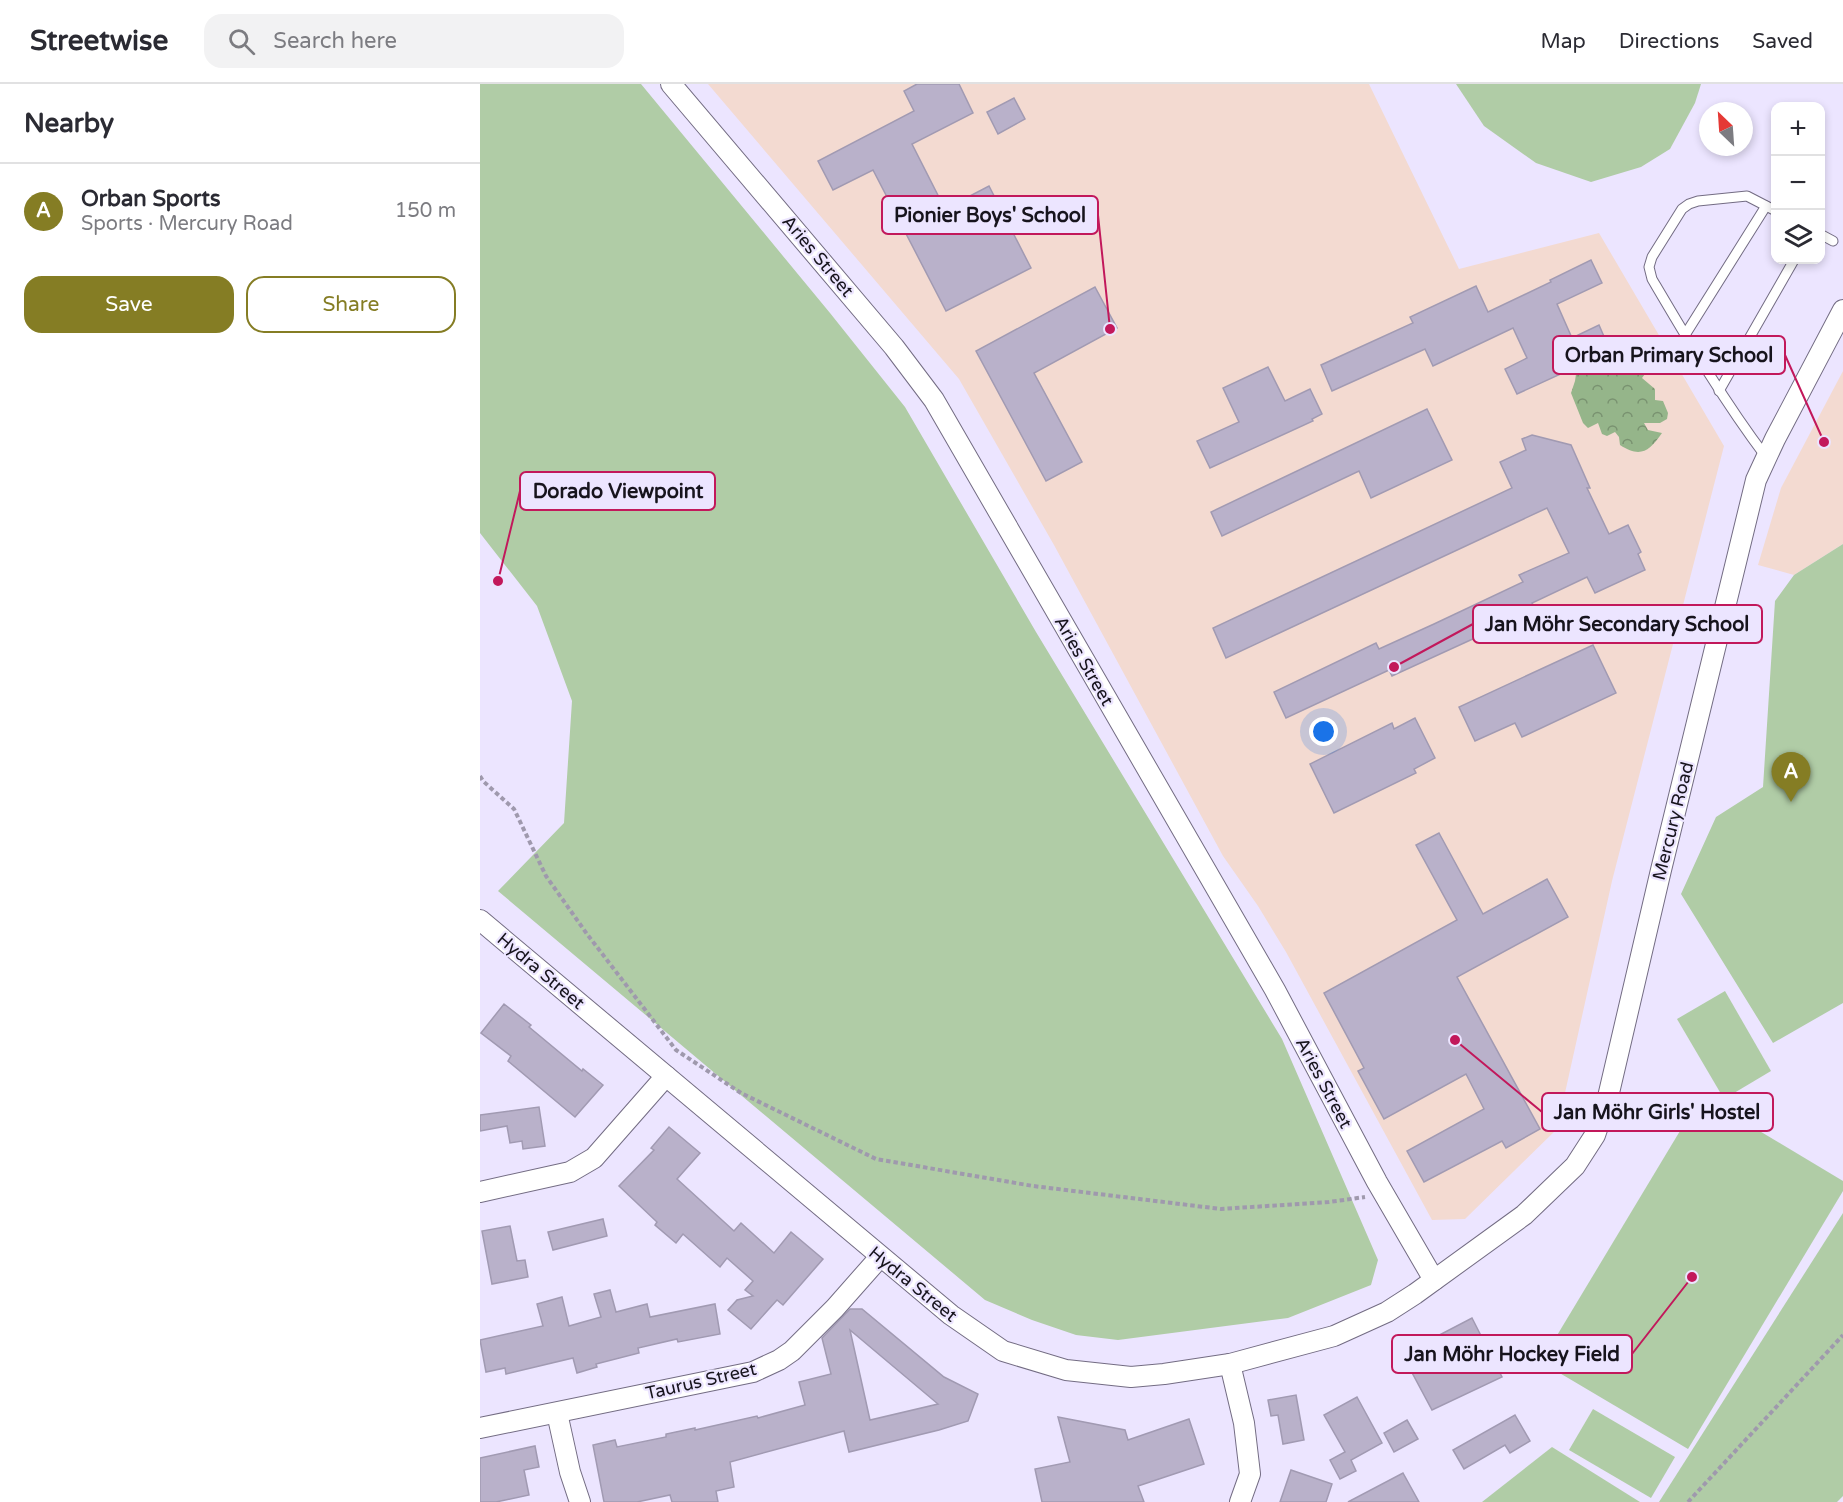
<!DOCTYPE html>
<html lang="en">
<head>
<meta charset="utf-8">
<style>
  :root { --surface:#fff; --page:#f2f2f3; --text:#2b2b33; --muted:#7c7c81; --line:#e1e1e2; --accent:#857d24 }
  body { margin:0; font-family:"Varela Round",sans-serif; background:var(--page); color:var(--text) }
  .controls { position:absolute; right:18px; top:18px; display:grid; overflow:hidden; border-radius:12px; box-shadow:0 3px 9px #0003 }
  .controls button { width:54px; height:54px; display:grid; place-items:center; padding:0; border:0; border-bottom:2px solid var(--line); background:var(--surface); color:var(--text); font:30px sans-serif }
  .compass { position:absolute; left:1219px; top:18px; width:54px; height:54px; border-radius:50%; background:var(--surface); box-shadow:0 3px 9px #0003; rotate:335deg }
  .you { position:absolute; left:844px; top:648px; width:21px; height:21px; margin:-15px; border:4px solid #fff; border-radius:50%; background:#1a73e8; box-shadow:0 0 0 9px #1a73e833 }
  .badge { display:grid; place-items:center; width:39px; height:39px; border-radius:50%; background:var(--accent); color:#fff; font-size:20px; font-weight:700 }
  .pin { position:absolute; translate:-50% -50px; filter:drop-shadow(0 2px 3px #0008) }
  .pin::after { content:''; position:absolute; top:32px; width:21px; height:18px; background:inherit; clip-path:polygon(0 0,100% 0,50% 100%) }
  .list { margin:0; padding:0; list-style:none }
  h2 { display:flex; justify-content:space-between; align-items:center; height:78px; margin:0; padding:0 24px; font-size:26px }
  h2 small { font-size:20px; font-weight:400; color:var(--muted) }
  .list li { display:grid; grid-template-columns:39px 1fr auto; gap:18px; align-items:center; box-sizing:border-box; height:96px; padding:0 24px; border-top:2px solid var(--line) }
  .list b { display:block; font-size:22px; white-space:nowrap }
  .list p { margin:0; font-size:20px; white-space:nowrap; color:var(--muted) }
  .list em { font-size:20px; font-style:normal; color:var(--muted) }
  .actions { display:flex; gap:12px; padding:18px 24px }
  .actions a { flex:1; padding:14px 0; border:2px solid var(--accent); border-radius:18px; text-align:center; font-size:21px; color:var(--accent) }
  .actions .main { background:var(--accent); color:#fff }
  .icon { flex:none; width:33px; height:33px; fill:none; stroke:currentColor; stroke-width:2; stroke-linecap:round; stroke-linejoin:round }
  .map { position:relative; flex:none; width:1363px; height:1418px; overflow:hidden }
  header { display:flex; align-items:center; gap:36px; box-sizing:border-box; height:84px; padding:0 30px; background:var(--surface); border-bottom:2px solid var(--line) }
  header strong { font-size:28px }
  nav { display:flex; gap:33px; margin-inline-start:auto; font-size:21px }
  .search { width:420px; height:54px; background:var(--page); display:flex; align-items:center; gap:15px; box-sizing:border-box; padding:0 21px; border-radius:18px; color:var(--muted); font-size:22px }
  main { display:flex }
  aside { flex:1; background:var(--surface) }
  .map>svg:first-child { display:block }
  .education { fill:#f3dad1 }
  .green { fill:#b0cca6 }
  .forest { fill:url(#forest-crowns) }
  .building { fill:#b9b1ca; stroke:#a19ab2; stroke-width:1.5; fill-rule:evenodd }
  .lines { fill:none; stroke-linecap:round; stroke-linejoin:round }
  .lane-casing { stroke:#736c83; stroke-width:11 }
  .street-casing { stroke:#736c83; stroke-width:22 }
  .path { stroke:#9f99ad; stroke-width:4; stroke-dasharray:4.5 3; stroke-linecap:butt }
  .lane { stroke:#fff; stroke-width:9 }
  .street { stroke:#fff; stroke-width:20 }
  .labels { text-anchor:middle; stroke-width:4.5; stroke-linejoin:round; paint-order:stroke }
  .street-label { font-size:18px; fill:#17141d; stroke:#ece5ff }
  .leader { fill:none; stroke:#c2185b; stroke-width:2 }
  .callout-dot { fill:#c2185b; stroke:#ece5ff; stroke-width:2 }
  .callout { fill:#ece5ff; stroke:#c2185b; stroke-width:2 }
  .callout-label { font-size:20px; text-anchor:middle; font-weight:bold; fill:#17141d }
</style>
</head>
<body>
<header>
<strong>Streetwise</strong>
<div class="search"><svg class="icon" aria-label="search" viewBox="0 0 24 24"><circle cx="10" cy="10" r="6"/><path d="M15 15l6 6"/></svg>Search here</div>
<nav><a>Map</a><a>Directions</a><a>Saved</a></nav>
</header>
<main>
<aside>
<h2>Nearby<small></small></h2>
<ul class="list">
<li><span class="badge">A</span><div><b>Orban Sports</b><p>Sports · Mercury Road</p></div><em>150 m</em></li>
</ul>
<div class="actions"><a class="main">Save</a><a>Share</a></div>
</aside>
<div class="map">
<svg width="1363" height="1418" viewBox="0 0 1363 1418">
  <defs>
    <pattern id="forest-crowns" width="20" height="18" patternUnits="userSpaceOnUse" patternTransform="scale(1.5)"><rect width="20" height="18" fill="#95b58a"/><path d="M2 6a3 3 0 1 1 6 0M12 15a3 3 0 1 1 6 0" fill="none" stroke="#799270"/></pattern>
  </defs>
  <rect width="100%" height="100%" fill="#ece5ff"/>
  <g class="education">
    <polygon points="228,0 889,0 979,185 1119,149 1244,362 1132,797 1077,1045 985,1135 952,1136 806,868 778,822 743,772 574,461 479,295"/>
    <polygon points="1363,287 1363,460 1314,491 1278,481 1301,404"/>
  </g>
  <g class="green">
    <polygon points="0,0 161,0 350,229 425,323 556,548 802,955 898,1176 891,1201 808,1234 638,1256 596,1251 552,1236 505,1216 18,807 84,739 92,617 57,522 0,449"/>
    <polygon points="976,0 1221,0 1215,19 1190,65 1161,83 1111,98 1056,79 1004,42"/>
    <polygon points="1363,460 1363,919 1293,959 1201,810 1236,733 1283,703 1295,517 1314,491"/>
    <polygon points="1245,907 1291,987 1244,1015 1197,935"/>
    <polygon points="1221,1012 1363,1097 1363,1107 1208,1365 1061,1278"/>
    <polygon points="1363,1129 1363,1412 1357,1418 1179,1418"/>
    <polygon points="1113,1325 1195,1373 1171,1414 1089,1366"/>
    <polygon points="1072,1363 1160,1418 1002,1418"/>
  </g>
  <path class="forest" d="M 1137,267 L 1148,267 L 1157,269 L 1162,276 L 1161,283 L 1165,290 L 1162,294 L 1175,305 L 1175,316 L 1183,317 L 1188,329 L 1187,335 L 1180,339 L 1164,339 L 1168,346 L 1182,349 C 1169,368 1160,374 1140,361 L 1139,353 L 1135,348 L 1127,352 L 1122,350 L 1118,339 L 1108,344 L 1103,339 L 1091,309 L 1095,297 L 1096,290 L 1104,284 L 1107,278 L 1114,279 C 1121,273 1130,272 1137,267 Z"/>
  <g class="building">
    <polygon points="437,0 479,0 493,29 432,60 465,125 509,102 551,184 466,227 393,86 353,106 338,77 434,27 424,7"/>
    <polygon points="534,14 545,35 518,50 507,28"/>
    <polygon points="1111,176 1122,199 1077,220 1092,254 1119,241 1132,271 1113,280 1111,276 1037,310 1025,285 1047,274 1033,244 953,282 945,265 852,307 841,281 933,239 930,233 996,202 1008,228 1071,198 1070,196"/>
    <polygon points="615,203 637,244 554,289 602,378 566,397 496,267"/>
    <polygon points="788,283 805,317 830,305 842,330 832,335 833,337 730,384 717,357 759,338 743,304"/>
    <polygon points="947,325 972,376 891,414 879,387 742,452 731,428"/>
    <polygon points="1052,351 1091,361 1110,404 1107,404 1129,450 1148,441 1161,468 1158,470 1165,486 1115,509 1107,493 1052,519 1056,526 912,592 909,586 806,634 794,608 896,559 899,565 954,540 1043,498 1039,491 1089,469 1067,424 746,574 733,544 1032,404 1020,378 1046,366 1042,355"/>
    <polygon points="1113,561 1136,609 1042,653 1035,639 995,657 979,623"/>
    <polygon points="935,634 955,674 934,685 936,689 854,729 830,680 912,639 914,645"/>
    <polygon points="959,749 1003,830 1067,795 1088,833 977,893 1060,1045 1026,1064 1022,1057 944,1098 927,1067 1004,1025 986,990 904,1035 878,987 884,984 844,909 977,836 936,761"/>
    <polygon points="24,920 51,941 49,943 102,987 103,985 123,1001 95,1033 28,977 31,972 1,949"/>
    <polygon points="59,1023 65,1062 43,1065 42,1057 30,1059 27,1042 0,1047 0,1031"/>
    <polygon points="189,1043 220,1069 197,1095 254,1147 261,1139 294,1169 311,1148 343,1175 303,1221 297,1216 271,1245 248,1226 257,1216 273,1212 265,1206 273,1197 247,1174 240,1183 203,1150 196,1159 175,1141 177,1138 139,1102 174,1066 171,1064"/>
    <polygon points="123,1135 127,1152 73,1166 68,1148"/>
    <polygon points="30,1142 37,1177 45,1176 48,1193 12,1200 2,1147"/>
    <polygon points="130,1206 136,1228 167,1220 170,1233 235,1220 240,1250 198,1258 197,1255 158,1264 159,1269 116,1280 117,1283 97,1289 93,1274 26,1290 25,1284 6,1288 0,1256 63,1242 57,1220 82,1213 89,1242 121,1233 114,1210"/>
    <path d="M 370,1225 L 382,1225 L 464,1293 L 498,1310 L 488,1337 L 459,1346 L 369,1368 L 364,1347 L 250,1378 L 254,1403 L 236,1407 L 238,1418 L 192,1418 L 190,1411 L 157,1418 L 124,1418 L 113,1361 L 135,1356 L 137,1363 L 186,1353 L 186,1350 L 215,1344 L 215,1346 L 277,1332 L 278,1334 L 325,1321 L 319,1298 L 351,1290 L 342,1254 ZM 370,1246 L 458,1320 L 390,1336 Z"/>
    <polygon points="992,1234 1022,1293 952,1326 921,1268 944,1256 946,1258"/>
    <polygon points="816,1311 824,1356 803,1360 798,1331 791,1332 788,1316"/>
    <polygon points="877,1313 902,1359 871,1376 876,1387 860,1395 850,1376 865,1368 844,1331"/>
    <polygon points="1035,1331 1050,1357 1030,1369 1025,1361 984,1385 973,1366"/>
    <polygon points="578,1333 645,1346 648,1356 709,1335 724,1380 658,1402 664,1418 562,1418 555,1385 590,1378"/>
    <polygon points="927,1336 938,1355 914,1368 904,1349"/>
    <polygon points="55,1362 59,1383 44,1386 49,1411 16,1418 0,1418 0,1374"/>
    <polygon points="811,1386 852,1400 846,1418 800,1418"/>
    <polygon points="923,1389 939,1418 868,1418"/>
  </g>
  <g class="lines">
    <defs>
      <g id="lane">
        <polyline points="1340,150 1353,157"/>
        <polyline points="1205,251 1286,122"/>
        <polyline points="1239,307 1314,176"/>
        <path d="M 1286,373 C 1243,316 1208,256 1172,195 L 1169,183 L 1172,173 L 1202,125 L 1209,120 L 1218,117 L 1267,112 L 1296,127"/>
      </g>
      <g id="street">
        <polyline points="191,0 414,263 454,316 795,906 897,1098 954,1196"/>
        <polyline points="0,836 471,1231 523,1267 586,1286 651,1293 684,1290 750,1280 854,1252 907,1228 935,1210 1044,1131 1095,1082 1115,1051 1128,1013 1181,786 1276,396 1295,355 1363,226"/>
        <polyline points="0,1108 90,1088 114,1074 186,992"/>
        <polyline points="750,1280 764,1339 770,1390 760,1418"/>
        <polyline points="77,1329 90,1388 100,1418"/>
        <polyline points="0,1344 273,1288 299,1276 312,1267 355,1224 400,1173"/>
      </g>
    </defs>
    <use href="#lane" class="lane-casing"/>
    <use href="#street" class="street-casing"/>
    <g class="path">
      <polyline points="0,692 3,697 34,725 66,792 107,850 196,966 261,1009 396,1075 553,1102 741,1125 849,1118 885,1113"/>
      <polyline points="1208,1418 1363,1251"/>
    </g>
    <use href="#lane" class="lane"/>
    <use href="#street" class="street"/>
  </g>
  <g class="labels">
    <g class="street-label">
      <text transform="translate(338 172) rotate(50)" y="6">Aries Street</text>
      <text transform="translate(604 577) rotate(60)" y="6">Aries Street</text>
      <text transform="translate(1193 737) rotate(-76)" y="6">Mercury Road</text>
      <text transform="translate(61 887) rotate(40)" y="6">Hydra Street</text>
      <text transform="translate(844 999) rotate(62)" y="6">Aries Street</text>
      <text transform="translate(433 1200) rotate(39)" y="6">Hydra Street</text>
      <text transform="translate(221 1297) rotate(-13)" y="6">Taurus Street</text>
    </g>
  </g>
  <path class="leader" d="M630 245L618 131M1344 358L1305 271M18 497L40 407M914 583L993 540M975 956L1062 1028M1212 1193L1152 1270"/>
  <g class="callout-dot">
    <circle cx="630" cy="245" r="6"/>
    <circle cx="1344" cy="358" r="6"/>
    <circle cx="18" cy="497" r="6"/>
    <circle cx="914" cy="583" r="6"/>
    <circle cx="975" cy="956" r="6"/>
    <circle cx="1212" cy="1193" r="6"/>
  </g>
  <g class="callout">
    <rect x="402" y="112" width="216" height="38" rx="6"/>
    <rect x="1073" y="252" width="232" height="38" rx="6"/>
    <rect x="40" y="388" width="195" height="38" rx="6"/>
    <rect x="993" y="521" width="289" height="38" rx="6"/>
    <rect x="1062" y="1009" width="231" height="38" rx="6"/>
    <rect x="912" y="1251" width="240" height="38" rx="6"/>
  </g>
  <g class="callout-label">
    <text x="510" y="138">Pionier Boys' School</text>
    <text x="1189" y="278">Orban Primary School</text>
    <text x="138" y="414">Dorado Viewpoint</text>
    <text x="1137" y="547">Jan Möhr Secondary School</text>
    <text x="1177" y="1035">Jan Möhr Girls' Hostel</text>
    <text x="1032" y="1277">Jan Möhr Hockey Field</text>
  </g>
</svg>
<div class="controls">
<button>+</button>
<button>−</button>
<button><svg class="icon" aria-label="layers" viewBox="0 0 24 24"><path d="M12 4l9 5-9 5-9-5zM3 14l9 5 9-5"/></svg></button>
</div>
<svg class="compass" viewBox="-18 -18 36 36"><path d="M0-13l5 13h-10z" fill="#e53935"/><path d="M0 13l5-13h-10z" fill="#7c7c81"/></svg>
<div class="you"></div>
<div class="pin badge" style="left:1311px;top:718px">A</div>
</div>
</main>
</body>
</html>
